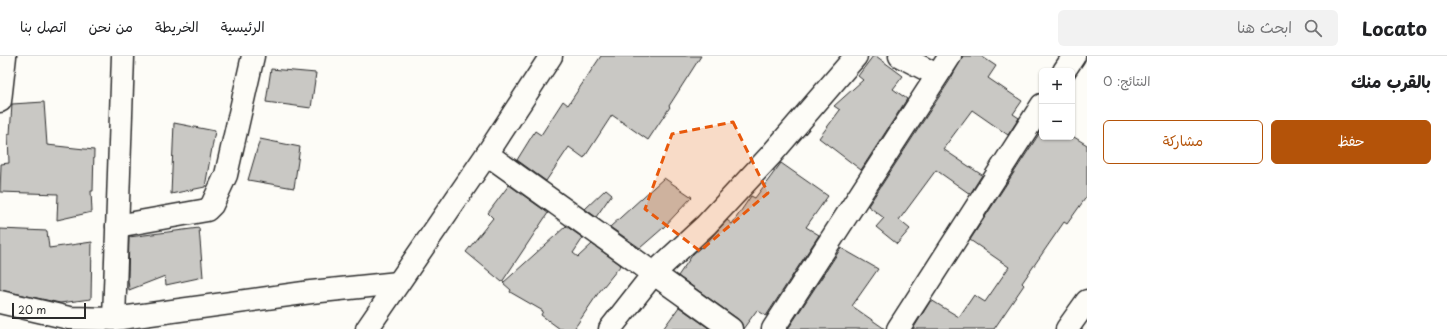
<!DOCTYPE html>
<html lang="ar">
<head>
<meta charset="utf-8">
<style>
  :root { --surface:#fff; --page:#f2f2f2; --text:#202124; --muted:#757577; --line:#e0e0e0; --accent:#b45309 }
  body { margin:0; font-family:"Playpen Sans","Playpen Sans Arabic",sans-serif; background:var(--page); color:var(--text); direction:rtl }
  .controls { position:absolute; right:12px; top:12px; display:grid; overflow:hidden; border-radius:6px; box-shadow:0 1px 3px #0004 }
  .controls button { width:36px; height:36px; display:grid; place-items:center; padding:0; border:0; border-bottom:1px solid var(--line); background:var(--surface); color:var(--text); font:20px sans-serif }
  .scale { position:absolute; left:12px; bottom:10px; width:74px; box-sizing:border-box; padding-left:4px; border:2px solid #2b2b2b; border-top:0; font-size:11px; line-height:14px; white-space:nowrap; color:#2b2b2b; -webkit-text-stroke:3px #fdfcf7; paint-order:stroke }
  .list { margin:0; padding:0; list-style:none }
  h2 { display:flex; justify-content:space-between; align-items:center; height:52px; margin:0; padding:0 16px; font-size:17px }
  h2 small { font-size:13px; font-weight:400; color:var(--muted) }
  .actions { display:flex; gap:8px; padding:12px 16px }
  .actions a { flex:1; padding:9px 0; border:1px solid var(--accent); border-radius:6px; text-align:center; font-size:14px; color:var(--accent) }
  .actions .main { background:var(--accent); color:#fff }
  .icon { flex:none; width:22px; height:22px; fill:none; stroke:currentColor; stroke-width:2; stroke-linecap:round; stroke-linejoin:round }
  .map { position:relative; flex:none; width:1087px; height:273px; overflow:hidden; direction:ltr }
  header { display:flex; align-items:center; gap:24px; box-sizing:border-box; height:56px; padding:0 20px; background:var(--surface); border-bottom:1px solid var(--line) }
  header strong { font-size:19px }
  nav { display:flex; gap:22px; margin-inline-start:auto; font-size:14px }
  .search { width:280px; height:36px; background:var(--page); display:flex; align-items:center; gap:10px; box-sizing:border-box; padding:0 14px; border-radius:6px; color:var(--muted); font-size:15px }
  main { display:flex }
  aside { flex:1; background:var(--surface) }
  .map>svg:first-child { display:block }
  .building { fill:#c9c8c4; stroke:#2b2b2b }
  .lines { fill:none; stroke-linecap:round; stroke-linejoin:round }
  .minor-casing { stroke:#2b2b2b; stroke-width:25 }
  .secondary-casing { stroke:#2b2b2b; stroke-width:25 }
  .minor { stroke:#fdfcf7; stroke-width:22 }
  .secondary { stroke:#fdfcf7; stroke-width:22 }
  .marked { fill:#e8590c; fill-opacity:0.2; stroke:#e8590c; stroke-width:3; stroke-dasharray:8 5; stroke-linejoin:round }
</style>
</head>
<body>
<header>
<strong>Locato</strong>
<div class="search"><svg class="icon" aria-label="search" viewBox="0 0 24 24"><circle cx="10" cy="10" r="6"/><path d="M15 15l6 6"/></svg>ابحث هنا</div>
<nav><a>الرئيسية</a><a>الخريطة</a><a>من نحن</a><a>اتصل بنا</a></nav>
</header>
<main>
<aside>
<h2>بالقرب منك<small>النتائج: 0</small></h2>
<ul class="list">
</ul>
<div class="actions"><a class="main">حفظ</a><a>مشاركة</a></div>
</aside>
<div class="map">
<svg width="1087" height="273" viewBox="0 0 1087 273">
  <rect width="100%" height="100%" fill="#fdfcf7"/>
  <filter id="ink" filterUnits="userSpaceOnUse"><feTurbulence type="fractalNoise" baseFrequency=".025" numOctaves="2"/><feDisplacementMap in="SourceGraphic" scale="8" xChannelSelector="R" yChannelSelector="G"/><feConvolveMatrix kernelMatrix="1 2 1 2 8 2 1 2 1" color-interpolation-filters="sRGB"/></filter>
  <g filter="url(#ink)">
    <g class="building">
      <polygon points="601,0 701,0 669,50 670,51 648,84 612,59 584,102 569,91 546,125 517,104 535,75 541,79 563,45 568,49"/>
      <polygon points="873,0 876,0 903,20 893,33 907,43 861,114 819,82 840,54 834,50 863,24 858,20"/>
      <polygon points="963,0 981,0 996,10 988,22 1022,45 1013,58 1019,62 1008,79 972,54 943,93 982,119 970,138 936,114 899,164 910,173 897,188 876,171 884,162 868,150 950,24"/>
      <polygon points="271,13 316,17 311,52 266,46"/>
      <polygon points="44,46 47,89 94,94 93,135 91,135 92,156 57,164 58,138 0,136 1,108 9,107 8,78 10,78 12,48"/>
      <polygon points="174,67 215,75 205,131 171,138"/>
      <polygon points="1039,78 1042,81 1074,81 1087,89 1087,140 1067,168 1064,166 1022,227 1024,229 994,273 913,273 931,244 959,261 974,239 985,246 1009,211 970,184"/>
      <polygon points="260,83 300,91 294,132 248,124"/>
      <polygon points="781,107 828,140 806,171 819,179 766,260 757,254 743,273 742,268 738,263 678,220 693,198 701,191 702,192 727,164 732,168 751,140 755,142"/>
      <polygon points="664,122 692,141 663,172 640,192 610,171"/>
      <polygon points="509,129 548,157 502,226 466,196 493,162 488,157"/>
      <polygon points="606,133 612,138 596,161 585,153"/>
      <polygon points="566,170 583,182 573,197 578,201 592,188 621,209 599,236 574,273 560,273 541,259 543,255 510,236 511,234 503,227"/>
      <polygon points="199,172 203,221 166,229 165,220 129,234 128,223 129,181"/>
      <polygon points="0,173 47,175 49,192 92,186 91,243 60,247 0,234"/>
      <polygon points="841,192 878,213 852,250 885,273 788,273"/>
      <polygon points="679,251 710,273 663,273"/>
    </g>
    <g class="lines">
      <defs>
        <g id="minor">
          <polyline points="900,0 937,19"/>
          <polyline points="1064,15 1074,0"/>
          <polyline points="0,45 5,0"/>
          <polyline points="487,98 731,273"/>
          <polyline points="117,170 207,154 212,149 226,119 253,0"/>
          <polyline points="0,246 69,262 114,263 311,236 398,227"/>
          <polyline points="114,263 123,0"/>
          <polyline points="610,273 654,217 706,169 770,100 856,0"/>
          <polyline points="773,273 950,0"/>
          <polyline points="898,273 1042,49"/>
          <polyline points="1067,273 1087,245"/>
        </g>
        <polyline id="secondary" points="367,273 487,98 551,0"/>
      </defs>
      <use href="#minor" class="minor-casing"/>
      <use href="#secondary" class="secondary-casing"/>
      <use href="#minor" class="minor"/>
      <use href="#secondary" class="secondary"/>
    </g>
  </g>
  <path class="marked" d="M 733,66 L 768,137 L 700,195 L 645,153 L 672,78 Z"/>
</svg>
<div class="controls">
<button>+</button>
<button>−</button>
</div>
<div class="scale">20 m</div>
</div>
</main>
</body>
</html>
